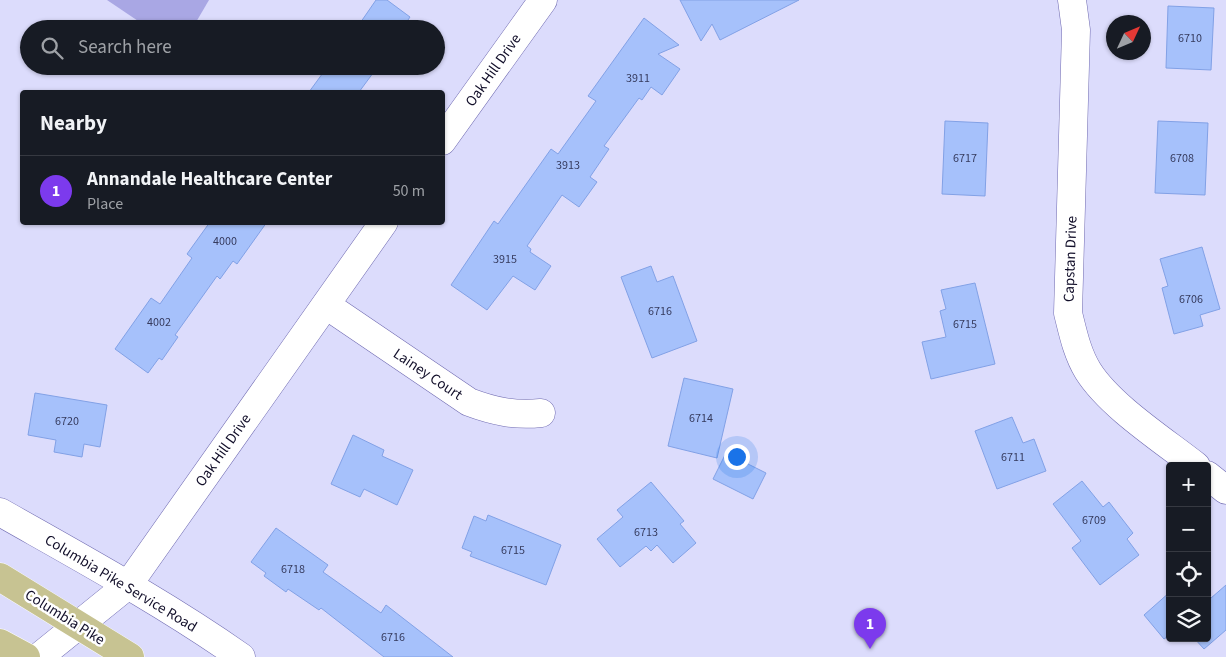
<!DOCTYPE html>
<html lang="en">
<head>
<meta charset="utf-8">
<style>
  :root { --surface:#171b24; --page:#242831; --text:#f1f3f6; --muted:#9ea1a6; --line:#363941; --accent:#7c3aed }
  body { margin:0; font-family:"Source Sans 3",sans-serif; background:var(--page); color:var(--text) }
  .controls { position:absolute; right:15px; bottom:15px; display:grid; overflow:hidden; border-radius:5px; box-shadow:0 1px 4px #0004 }
  .controls button { width:45px; height:45px; display:grid; place-items:center; padding:0; border:0; border-bottom:1px solid var(--line); background:var(--surface); color:var(--text); font:25px sans-serif }
  .compass { position:absolute; left:1106px; top:15px; width:45px; height:45px; border-radius:50%; background:var(--surface); box-shadow:0 1px 4px #0004; rotate:46deg }
  .you { position:absolute; left:736px; top:456px; width:18px; height:18px; margin:-12px; border:4px solid #fff; border-radius:50%; background:#1a73e8; box-shadow:0 0 0 8px #1a73e833 }
  .badge { display:grid; place-items:center; width:32px; height:32px; border-radius:50%; background:var(--accent); color:#fff; font-size:16px; font-weight:700 }
  .pin { position:absolute; translate:-50% -41px; filter:drop-shadow(0 1px 2px #0008) }
  .pin::after { content:''; position:absolute; top:26px; width:18px; height:15px; background:inherit; clip-path:polygon(0 0,100% 0,50% 100%) }
  .list { margin:0; padding:0; list-style:none }
  h2 { display:flex; justify-content:space-between; align-items:center; height:65px; margin:0; padding:0 20px; font-size:21px }
  h2 small { font-size:16px; font-weight:400; color:var(--muted) }
  .list li { display:grid; grid-template-columns:32px 1fr auto; gap:15px; align-items:center; box-sizing:border-box; height:70px; padding:0 20px; border-top:1px solid var(--line) }
  .list b { display:block; font-size:19px; white-space:nowrap }
  .list p { margin:0; font-size:16px; white-space:nowrap; color:var(--muted) }
  .list em { font-size:16px; font-style:normal; color:var(--muted) }
  .icon { flex:none; width:28px; height:28px; fill:none; stroke:currentColor; stroke-width:2; stroke-linecap:round; stroke-linejoin:round }
  .map { position:relative; flex:none; width:1226px; height:657px; overflow:hidden }
  .search { position:absolute; background:var(--surface); box-shadow:0 1px 4px #0004; left:20px; top:20px; width:425px; height:55px; display:flex; align-items:center; gap:12px; box-sizing:border-box; padding:0 18px; border-radius:28px; color:var(--muted); font-size:19px }
  .panel { position:absolute; background:var(--surface); box-shadow:0 1px 4px #0004; left:20px; top:90px; width:425px; height:135px; border-radius:5px }
  .map>svg:first-child { display:block }
  .green { fill:#a9a7e4 }
  .building { fill:#a6c1fb; stroke:#82a1e6 }
  .lines { fill:none; stroke-linecap:round; stroke-linejoin:round }
  .street-casing { stroke:#6f6ab1; stroke-width:29 }
  .primary-casing { stroke:#fff; stroke-width:29 }
  .street { stroke:#fff; stroke-width:28 }
  .primary { stroke:#c7c392; stroke-width:28 }
  .labels { text-anchor:middle; stroke-width:5; stroke-linejoin:round; paint-order:stroke }
  .number-label { font-size:12px; fill:#363b5e }
  .street-label { font-size:15px; fill:#110e29; stroke:#fff }
</style>
</head>
<body>
<div class="map">
<svg width="1226" height="657" viewBox="0 0 1226 657">
  <rect width="100%" height="100%" fill="#dcdcfc"/>
  <polygon class="green" points="107,0 209,0 192,29 150,29"/>
  <g class="building">
    <polygon points="376,0 387,0 410,17 402,29 356,29"/>
    <polygon points="680,0 799,0 720,40 712,24 701,41"/>
    <polygon points="1168,6 1214,8 1211,70 1166,68"/>
    <polygon points="644,18 679,45 658,54 680,69 662,95 651,87 642,100 639,98 604,146 609,149 590,177 597,182 579,207 562,195 527,246 531,249 530,252 551,266 535,290 513,276 487,310 451,285 494,221 498,224 551,149 558,154 596,101 588,96"/>
    <polygon points="328,66 384,66 380,72 376,69 359,92 309,92"/>
    <polygon points="945,121 988,123 985,196 942,194"/>
    <polygon points="1158,121 1208,123 1205,195 1155,193"/>
    <polygon points="210,222 267,222 237,264 233,261 220,279 217,276 175,335 178,337 162,360 159,358 148,373 115,349 151,298 160,304 192,258 187,254"/>
    <polygon points="1202,247 1220,309 1200,315 1203,326 1174,334 1162,288 1168,286 1160,259"/>
    <polygon points="651,266 657,282 673,276 697,341 652,358 621,277"/>
    <polygon points="975,283 995,364 931,379 922,342 946,337 940,311 946,309 941,290"/>
    <polygon points="684,378 733,389 717,458 668,446"/>
    <polygon points="35,393 107,405 100,447 84,444 82,457 54,452 56,440 28,435"/>
    <polygon points="1012,417 1023,443 1034,439 1046,471 997,489 975,431"/>
    <polygon points="353,435 384,450 382,456 413,470 397,505 364,489 360,497 331,484"/>
    <polygon points="726,453 766,473 753,499 713,479"/>
    <polygon points="1082,481 1103,507 1109,502 1133,533 1127,539 1139,555 1100,585 1072,548 1081,541 1053,504"/>
    <polygon points="651,482 684,521 680,524 696,543 673,563 657,545 651,551 646,546 620,567 597,539 623,517 617,510"/>
    <polygon points="488,515 561,545 546,585 470,556 472,552 462,548 474,516 486,521"/>
    <polygon points="276,528 328,565 323,572 381,613 386,605 453,657 384,657 321,608 319,610 288,589 286,592 264,576 266,573 251,562"/>
    <polygon points="1226,585 1226,630 1204,649 1194,638 1207,638 1207,593 1211,598"/>
    <polygon points="1170,592 1170,635 1164,639 1144,615"/>
  </g>
  <g class="lines">
    <defs>
      <g id="street">
        <path d="M 1072,0 L 1076,30 L 1068,313 C 1073,333 1077,353 1088,371 C 1110,406 1163,440 1196,466"/>
        <polyline points="442,141 543,0"/>
        <path d="M 326,305 L 469,402 C 493,411 515,416 541,413"/>
        <polyline points="1207,475 1226,490"/>
        <path d="M 0,512 C 81,558 164,603 241,657"/>
        <polyline points="39,657 128,585 384,222"/>
      </g>
      <g id="primary">
        <polyline points="0,577 130,657"/>
        <polyline points="0,643 26,657"/>
      </g>
    </defs>
    <use href="#street" class="street-casing"/>
    <use href="#primary" class="primary-casing"/>
    <use href="#street" class="street"/>
    <use href="#primary" class="primary"/>
  </g>
  <g class="labels">
    <g class="number-label">
      <text x="1190" y="42">6710</text>
      <text x="638" y="82">3911</text>
      <text x="965" y="162">6717</text>
      <text x="1182" y="162">6708</text>
      <text x="568" y="169">3913</text>
      <text x="225" y="245">4000</text>
      <text x="505" y="263">3915</text>
      <text x="1191" y="303">6706</text>
      <text x="660" y="315">6716</text>
      <text x="159" y="326">4002</text>
      <text x="965" y="328">6715</text>
      <text x="701" y="422">6714</text>
      <text x="67" y="425">6720</text>
      <text x="1013" y="461">6711</text>
      <text x="1094" y="524">6709</text>
      <text x="646" y="536">6713</text>
      <text x="513" y="554">6715</text>
      <text x="293" y="573">6718</text>
      <text x="393" y="641">6716</text>
    </g>
    <g class="street-label">
      <text transform="translate(493 70) rotate(-55)" y="5">Oak Hill Drive</text>
      <text transform="translate(1070 259) rotate(-88)" y="5">Capstan Drive</text>
      <text transform="translate(428 374) rotate(34)" y="5">Lainey Court</text>
      <text transform="translate(223 450) rotate(-55)" y="5">Oak Hill Drive</text>
      <text transform="translate(121 583) rotate(31)" y="5">Columbia Pike Service Road</text>
      <text transform="translate(65 617) rotate(32)" y="5">Columbia Pike</text>
    </g>
  </g>
</svg>
<div class="controls">
<button>+</button>
<button>−</button>
<button><svg class="icon" aria-label="locate" viewBox="0 0 24 24"><circle cx="12" cy="12" r="6"/><path d="M12 2v4M12 18v4M2 12h4M18 12h4"/></svg></button>
<button><svg class="icon" aria-label="layers" viewBox="0 0 24 24"><path d="M12 4l9 5-9 5-9-5zM3 14l9 5 9-5"/></svg></button>
</div>
<svg class="compass" viewBox="-18 -18 36 36"><path d="M0-13l5 13h-10z" fill="#e53935"/><path d="M0 13l5-13h-10z" fill="#9ea1a6"/></svg>
<div class="you"></div>
<div class="pin badge" style="left:870px;top:649px">1</div>
<div class="search"><svg class="icon" aria-label="search" viewBox="0 0 24 24"><circle cx="10" cy="10" r="6"/><path d="M15 15l6 6"/></svg>Search here</div>
<section class="panel">
<h2>Nearby<small></small></h2>
<ul class="list">
<li><span class="badge">1</span><div><b>Annandale Healthcare Center</b><p>Place</p></div><em>50 m</em></li>
</ul>
</section>
</div>
</body>
</html>
